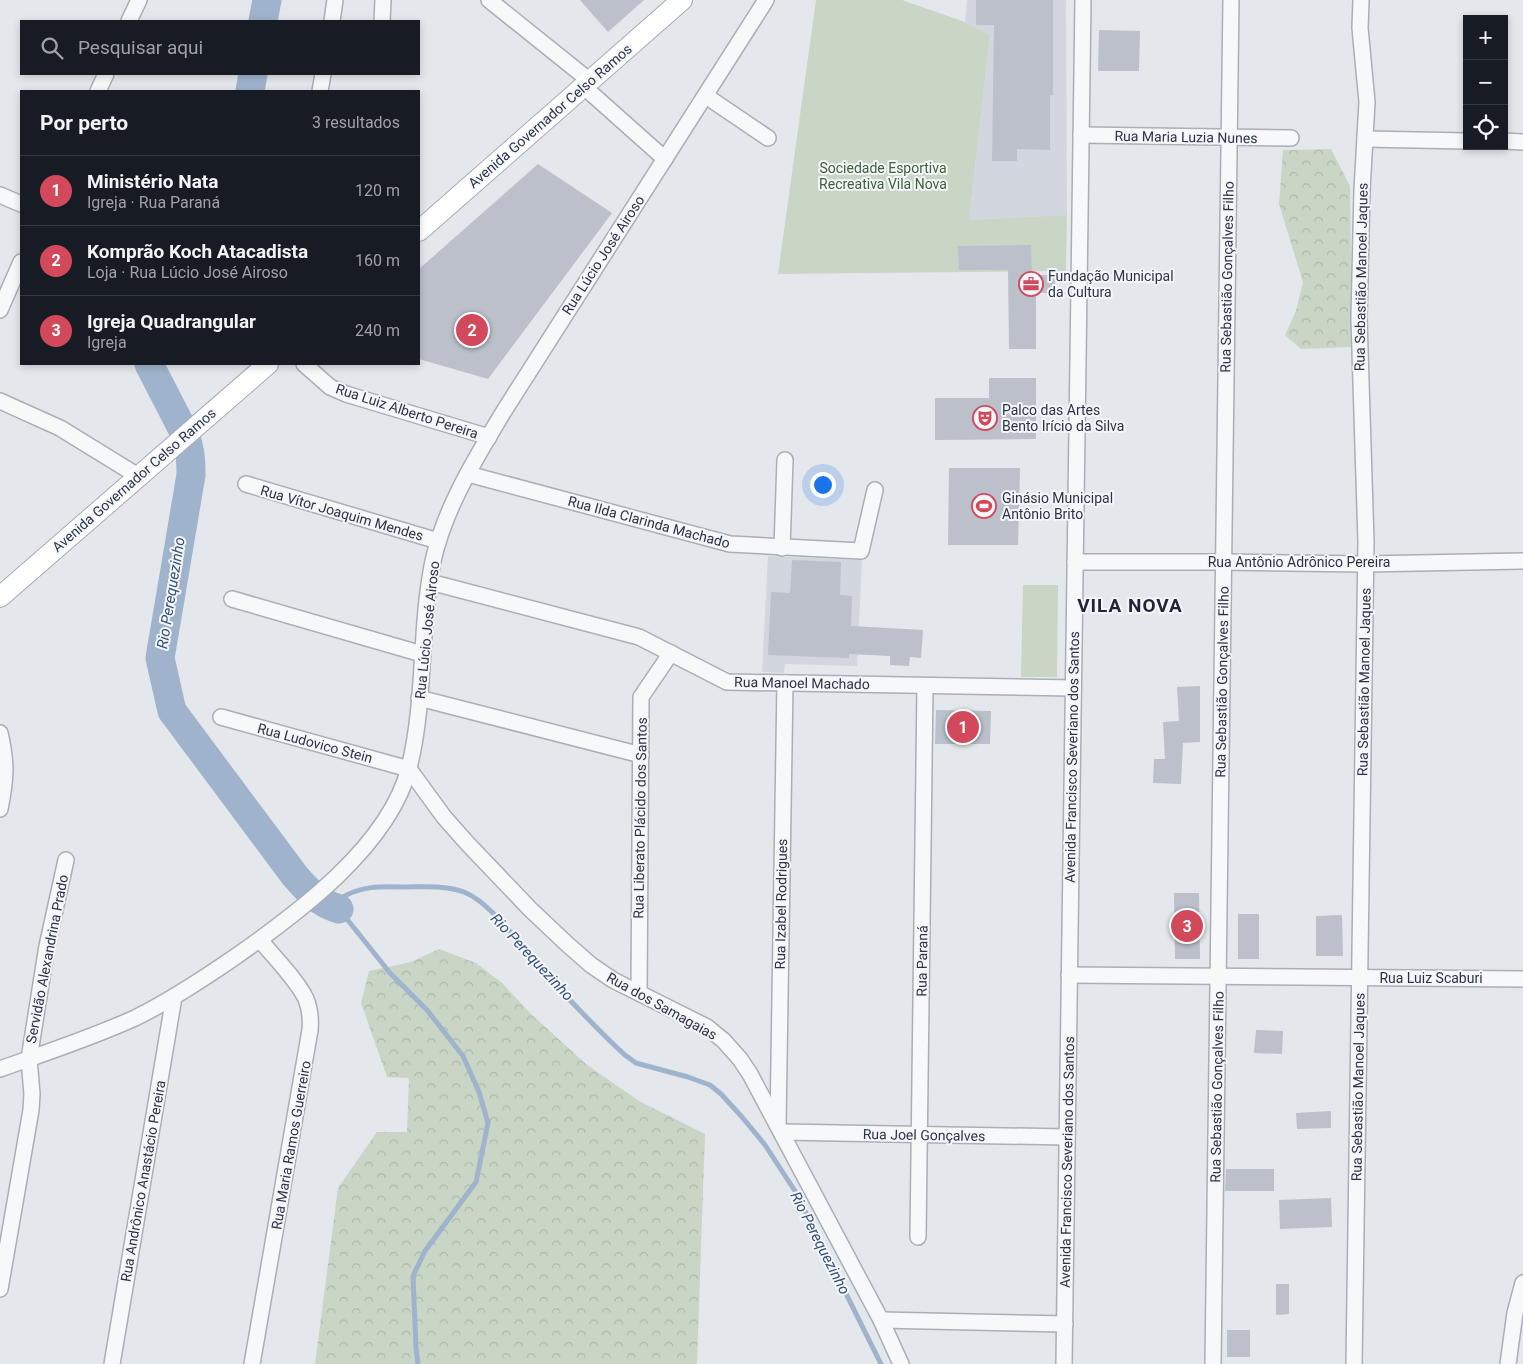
<!DOCTYPE html>
<html lang="pt">
<head>
<meta charset="utf-8">
<style>
  :root { --surface:#171b24; --page:#242831; --text:#f1f3f6; --muted:#9ea1a6; --line:#363941; --accent:#d1495b }
  body { margin:0; font-family:Roboto,sans-serif; background:var(--page); color:var(--text) }
  .controls { position:absolute; right:15px; top:15px; display:grid; overflow:hidden; border-radius:0px; box-shadow:0 2px 8px #0003 }
  .controls button { width:45px; height:45px; display:grid; place-items:center; padding:0; border:0; border-bottom:1px solid var(--line); background:var(--surface); color:var(--text); font:25px sans-serif }
  .you { position:absolute; left:822px; top:484px; width:18px; height:18px; margin:-12px; border:4px solid #fff; border-radius:50%; background:#1a73e8; box-shadow:0 0 0 8px #1a73e833 }
  .badge { display:grid; place-items:center; width:32px; height:32px; border-radius:50%; background:var(--accent); color:#fff; font-size:16px; font-weight:700 }
  .pin { position:absolute; translate:-50% -50%; border:2px solid #fff; box-shadow:0 1px 5px #0006 }
  .list { margin:0; padding:0; list-style:none }
  h2 { display:flex; justify-content:space-between; align-items:center; height:65px; margin:0; padding:0 20px; font-size:21px }
  h2 small { font-size:16px; font-weight:400; color:var(--muted) }
  .list li { display:grid; grid-template-columns:32px 1fr auto; gap:15px; align-items:center; box-sizing:border-box; height:70px; padding:0 20px; border-top:1px solid var(--line) }
  .list b { display:block; font-size:19px; white-space:nowrap }
  .list p { margin:0; font-size:16px; white-space:nowrap; color:var(--muted) }
  .list em { font-size:16px; font-style:normal; color:var(--muted) }
  .icon { flex:none; width:28px; height:28px; fill:none; stroke:currentColor; stroke-width:2; stroke-linecap:round; stroke-linejoin:round }
  .map { position:relative; flex:none; width:1523px; height:1364px; overflow:hidden }
  .search { position:absolute; background:var(--surface); box-shadow:0 2px 8px #0003; left:20px; top:20px; width:400px; height:55px; display:flex; align-items:center; gap:12px; box-sizing:border-box; padding:0 18px; border-radius:0px; color:var(--muted); font-size:19px }
  .panel { position:absolute; background:var(--surface); box-shadow:0 2px 8px #0003; left:20px; top:90px; width:400px; height:275px; border-radius:0px }
  .map>svg:first-child { display:block }
  .built { fill:#d2d6de }
  .green { fill:#c9d6c5 }
  .forest { fill:url(#forest-crowns) }
  .lines { fill:none; stroke-linecap:round; stroke-linejoin:round }
  .stream { stroke:#9fb4cc; stroke-width:5 }
  .river { stroke:#9fb4cc; stroke-width:29 }
  .building { fill:#bbc0ca }
  .minor-casing { stroke:#a9aeb7; stroke-width:18 }
  .major-casing { stroke:#a3abb8; stroke-width:22 }
  .minor { stroke:#f7f8fa; stroke-width:15 }
  .major { stroke:#fff; stroke-width:20 }
  .labels { text-anchor:middle; stroke-width:4; stroke-linejoin:round; paint-order:stroke }
  .street-label { font-size:14px; fill:#2b3445; stroke:#f4f6f9 }
  .park-label { font-size:14px; fill:#3f6138; stroke:#f4f6f9 }
  .poi-label { font-size:14px; fill:#2b3445; stroke:#f4f6f9; text-anchor:start }
  .water-label { font-size:15px; font-style:italic; fill:#34527a; stroke:#f4f6f9 }
  .district-label { font-size:19px; font-weight:bold; letter-spacing:1px; fill:#1d2536; stroke:#f4f6f9 }
</style>
</head>
<body>
<div class="map">
<svg width="1523" height="1364" viewBox="0 0 1523 1364">
  <defs>
    <pattern id="forest-crowns" width="20" height="18" patternUnits="userSpaceOnUse" patternTransform="scale(1.25)"><rect width="20" height="18" fill="#c9d6c5"/><path d="M2 6a3 3 0 1 1 6 0M12 15a3 3 0 1 1 6 0" fill="none" stroke="#adb8ab"/></pattern>
  </defs>
  <rect width="100%" height="100%" fill="#e4e7ec"/>
  <g class="built">
    <polygon points="967,0 1066,0 1067,215 969,220 990,35 965,22"/>
    <polygon points="768,556 862,560 857,666 785,664 784,673 762,672"/>
  </g>
  <g class="green">
    <polygon points="816,0 902,0 965,22 990,35 969,220 1067,215 1066,271 778,274"/>
    <polygon points="1023,585 1058,585 1057,677 1021,677"/>
  </g>
  <g class="forest">
    <polygon points="1331,149 1350,186 1352,347 1301,349 1285,335 1296,311 1303,282 1279,204 1283,150"/>
    <polygon points="439,949 476,963 502,983 531,1014 586,1064 639,1101 705,1134 697,1364 315,1364 338,1188 377,1132 407,1132 409,1078 387,1077 361,1003 369,971 411,962"/>
  </g>
  <g class="lines">
    <path class="stream" d="M 418,1364 L 416,1348 L 413,1276 L 425,1251 L 476,1182 L 488,1123 L 479,1092 L 463,1056 L 427,1010 L 390,973 L 339,909 L 341,898 C 361,886 380,886 404,887 C 423,887 446,885 464,892 C 492,903 522,948 542,970 C 569,999 596,1029 625,1055 L 636,1063 L 688,1077 L 710,1085 L 721,1094 L 742,1117 L 765,1145 L 795,1191 L 881,1364"/>
    <g class="river">
      <polyline points="263,21 267,0"/>
      <polyline points="250,91 253,74"/>
      <path d="M 149,364 L 184,432 C 190,447 191,459 191,475 L 160,658 L 172,711 L 295,876 C 309,892 319,903 339,909"/>
    </g>
  </g>
  <g class="building">
    <polygon points="580,0 644,0 608,32"/>
    <polygon points="976,0 1053,0 1053,95 1050,95 1050,150 1017,149 1017,161 992,161 994,25 976,25"/>
    <polygon points="1099,30 1140,31 1139,71 1098,71"/>
    <polygon points="538,164 612,213 488,379 419,359 419,269"/>
    <polygon points="1031,245 1032,275 1055,275 1055,293 1036,293 1036,349 1009,349 1008,270 959,270 958,246"/>
    <polygon points="989,378 1036,378 1036,439 935,440 935,398 989,398"/>
    <polygon points="949,468 1020,468 1018,545 948,545"/>
    <polygon points="792,560 841,562 840,595 852,596 851,626 923,630 921,658 910,657 909,666 890,665 890,656 849,654 849,658 768,655 771,592 790,593"/>
    <polygon points="1200,686 1200,742 1183,743 1181,784 1153,783 1154,759 1165,759 1163,722 1179,721 1177,687"/>
    <polygon points="936,710 991,711 990,744 935,744"/>
    <polygon points="1174,893 1199,893 1200,959 1175,959"/>
    <rect x="1238" y="914" width="21" height="45"/>
    <polygon points="1342,915 1343,956 1316,956 1316,916"/>
    <polygon points="1256,1030 1283,1031 1282,1054 1254,1053"/>
    <polygon points="1331,1111 1331,1128 1297,1129 1296,1113"/>
    <polygon points="1226,1169 1274,1169 1274,1191 1225,1191"/>
    <polygon points="1331,1198 1332,1227 1280,1229 1279,1200"/>
    <polygon points="1276,1284 1289,1284 1289,1314 1276,1315"/>
    <rect x="1227" y="1330" width="23" height="27"/>
  </g>
  <g class="lines">
    <defs>
      <g id="minor">
        <polyline points="489,0 590,81"/>
        <polyline points="129,21 139,0"/>
        <polyline points="332,21 335,0"/>
        <polyline points="382,21 383,0"/>
        <polyline points="583,86 665,159"/>
        <polyline points="98,91 106,74"/>
        <polyline points="320,91 323,74"/>
        <polyline points="706,96 768,138"/>
        <polyline points="1081,135 1291,138"/>
        <polyline points="1365,139 1467,141"/>
        <polyline points="1504,141 1523,142"/>
        <polyline points="0,195 21,204"/>
        <polyline points="0,310 21,262"/>
        <polyline points="304,364 330,387 346,394 489,437"/>
        <polyline points="0,401 60,428 138,476"/>
        <polyline points="468,474 730,544 861,551 875,490"/>
        <polyline points="246,484 438,541"/>
        <polyline points="782,548 785,460"/>
        <polyline points="1075,562 1223,562 1365,564 1523,561"/>
        <polyline points="430,582 639,637 727,682 1073,688"/>
        <polyline points="232,599 422,654"/>
        <polyline points="419,698 641,755"/>
        <polyline points="221,717 409,769 444,817 467,843 530,909 567,944 591,965 613,980 707,1027 724,1041 740,1059 750,1074 881,1320 901,1364"/>
        <path d="M 0,733 C 7,763 6,779 0,809"/>
        <polyline points="1069,975 1523,979"/>
        <polyline points="639,993 641,697 671,653"/>
        <path d="M 0,1069 C 45,1053 91,1038 135,1018 C 170,1001 203,979 235,957 C 298,913 389,846 409,768 C 426,700 419,629 433,561 C 445,507 476,458 504,411 L 766,0"/>
        <polyline points="778,1124 785,683"/>
        <polyline points="782,1132 1067,1137"/>
        <polyline points="918,1237 925,686"/>
        <polyline points="0,1289 31,1110 32,1094 29,1059 47,946 66,860"/>
        <polyline points="881,1320 1065,1324"/>
        <polyline points="112,1364 174,997"/>
        <path d="M 252,1364 L 310,1030 C 311,1019 310,1009 306,999 C 297,980 274,957 260,940"/>
        <polyline points="1064,1364 1083,0"/>
        <polyline points="1213,1364 1231,0"/>
        <polyline points="1354,1364 1366,542 1359,318 1362,190 1367,102 1360,28 1361,0"/>
        <polyline points="1508,1364 1515,1313 1523,1283"/>
      </g>
      <g id="major">
        <polyline points="419,231 682,0"/>
        <polyline points="0,597 268,364"/>
      </g>
    </defs>
    <use href="#minor" class="minor-casing"/>
    <use href="#major" class="major-casing"/>
    <use href="#minor" class="minor"/>
    <use href="#major" class="major"/>
  </g>
  <defs>
    <symbol id="office-ring" viewBox="-11 -11 22 22"><circle r="9.5" fill="#f4f6f9" stroke="#d1495b" stroke-width="1.5"/><path d="M-6-3h4V-5.5h4V-3h4V5H-6ZM-1-4.5V-3h2v-1.5ZM-6 0V1H6V0Z" fill="#d1495b"/></symbol>
    <symbol id="theatre-ring" viewBox="-11 -11 22 22"><circle r="9.5" fill="#f4f6f9" stroke="#d1495b" stroke-width="1.5"/><path d="M-5-5.5Q0-4 5-5.5V0Q5 5 0 6Q-5 5-5 0ZM-3.3-2.5H-1v1.5H-3.3ZM1-2.5H3.3v1.5H1ZM-2.8 1Q0 5.5 2.8 1Z" fill="#d1495b"/></symbol>
    <symbol id="stadium-ring" viewBox="-11 -11 22 22"><circle r="9.5" fill="#f4f6f9" stroke="#d1495b" stroke-width="1.5"/><path d="M0-5a6.5 5 0 1 0 0 10a6.5 5 0 1 0 0-10ZM-3.5-1.8h7v3.6h-7Z" fill="#d1495b"/></symbol>
  </defs>
  <g fill-rule="evenodd">
    <use href="#office-ring" x="1017" y="270" width="28" height="28"/>
    <use href="#theatre-ring" x="971" y="404" width="28" height="28"/>
    <use href="#stadium-ring" x="970" y="492" width="28" height="28"/>
  </g>
  <g class="labels">
    <g class="street-label">
      <text transform="translate(550 116) rotate(-41)" y="5">Avenida Governador Celso Ramos</text>
      <text transform="translate(1186 137) rotate(1)" y="5">Rua Maria Luzia Nunes</text>
      <text transform="translate(603 255) rotate(-57)" y="5">Rua Lúcio José Airoso</text>
      <text transform="translate(1227 277) rotate(-89)" y="5">Rua Sebastião Gonçalves Filho</text>
      <text transform="translate(1361 277) rotate(-89)" y="5">Rua Sebastião Manoel Jaques</text>
      <text transform="translate(407 411) rotate(18)" y="5">Rua Luiz Alberto Pereira</text>
      <text transform="translate(134 480) rotate(-41)" y="5">Avenida Governador Celso Ramos</text>
      <text transform="translate(342 513) rotate(16)" y="5">Rua Vítor Joaquim Mendes</text>
      <text transform="translate(649 522) rotate(15)" y="5">Rua Ilda Clarinda Machado</text>
      <text x="1299" y="567">Rua Antônio Adrônico Pereira</text>
      <text transform="translate(427 630) rotate(-84)" y="5">Rua Lúcio José Airoso</text>
      <text transform="translate(1222 682) rotate(-89)" y="5">Rua Sebastião Gonçalves Filho</text>
      <text transform="translate(1364 682) rotate(-89)" y="5">Rua Sebastião Manoel Jaques</text>
      <text transform="translate(802 683) rotate(1)" y="5">Rua Manoel Machado</text>
      <text transform="translate(315 743) rotate(15)" y="5">Rua Ludovico Stein</text>
      <text transform="translate(1072 757) rotate(-89)" y="5">Avenida Francisco Severiano dos Santos</text>
      <text transform="translate(640 818) rotate(-89)" y="5">Rua Liberato Plácido dos Santos</text>
      <text transform="translate(781 904) rotate(-89)" y="5">Rua Izabel Rodrigues</text>
      <text transform="translate(47 959) rotate(-79)" y="5">Servidão Alexandrina Prado</text>
      <text transform="translate(922 961) rotate(-89)" y="5">Rua Paraná</text>
      <text x="1431" y="983">Rua Luiz Scaburi</text>
      <text transform="translate(662 1006) rotate(29)" y="5">Rua dos Samagaias</text>
      <text transform="translate(1217 1087) rotate(-89)" y="5">Rua Sebastião Gonçalves Filho</text>
      <text transform="translate(1358 1087) rotate(-89)" y="5">Rua Sebastião Manoel Jaques</text>
      <text transform="translate(924 1135) rotate(1)" y="5">Rua Joel Gonçalves</text>
      <text transform="translate(291 1145) rotate(-80)" y="5">Rua Maria Ramos Guerreiro</text>
      <text transform="translate(1067 1162) rotate(-89)" y="5">Avenida Francisco Severiano dos Santos</text>
      <text transform="translate(143 1181) rotate(-80)" y="5">Rua Andrônico Anastácio Pereira</text>
    </g>
    <g class="park-label">
      <text x="883" y="173">Sociedade Esportiva<tspan x="883" dy="16">Recreativa Vila Nova</tspan></text>
    </g>
    <g class="poi-label">
      <text x="1048" y="281">Fundação Municipal<tspan x="1048" dy="16">da Cultura</tspan></text>
      <text x="1002" y="415">Palco das Artes<tspan x="1002" dy="16">Bento Irício da Silva</tspan></text>
      <text x="1002" y="503">Ginásio Municipal<tspan x="1002" dy="16">Antônio Brito</tspan></text>
    </g>
    <g class="water-label">
      <text transform="translate(171 593) rotate(-81)" y="5">Rio Perequezinho</text>
      <text transform="translate(532 957) rotate(47)" y="5">Rio Perequezinho</text>
      <text transform="translate(820 1243) rotate(63)" y="5">Rio Perequezinho</text>
    </g>
    <g class="district-label">
      <text x="1130" y="612">VILA NOVA</text>
    </g>
  </g>
</svg>
<div class="controls">
<button>+</button>
<button>−</button>
<button><svg class="icon" aria-label="locate" viewBox="0 0 24 24"><circle cx="12" cy="12" r="6"/><path d="M12 2v4M12 18v4M2 12h4M18 12h4"/></svg></button>
</div>
<div class="you"></div>
<div class="pin badge" style="left:963px;top:727px">1</div>
<div class="pin badge" style="left:472px;top:330px">2</div>
<div class="pin badge" style="left:1187px;top:926px">3</div>
<div class="search"><svg class="icon" aria-label="search" viewBox="0 0 24 24"><circle cx="10" cy="10" r="6"/><path d="M15 15l6 6"/></svg>Pesquisar aqui</div>
<section class="panel">
<h2>Por perto<small>3 resultados</small></h2>
<ul class="list">
<li><span class="badge">1</span><div><b>Ministério Nata</b><p>Igreja · Rua Paraná</p></div><em>120 m</em></li>
<li><span class="badge">2</span><div><b>Komprão Koch Atacadista</b><p>Loja · Rua Lúcio José Airoso</p></div><em>160 m</em></li>
<li><span class="badge">3</span><div><b>Igreja Quadrangular</b><p>Igreja</p></div><em>240 m</em></li>
</ul>
</section>
</div>
</body>
</html>
